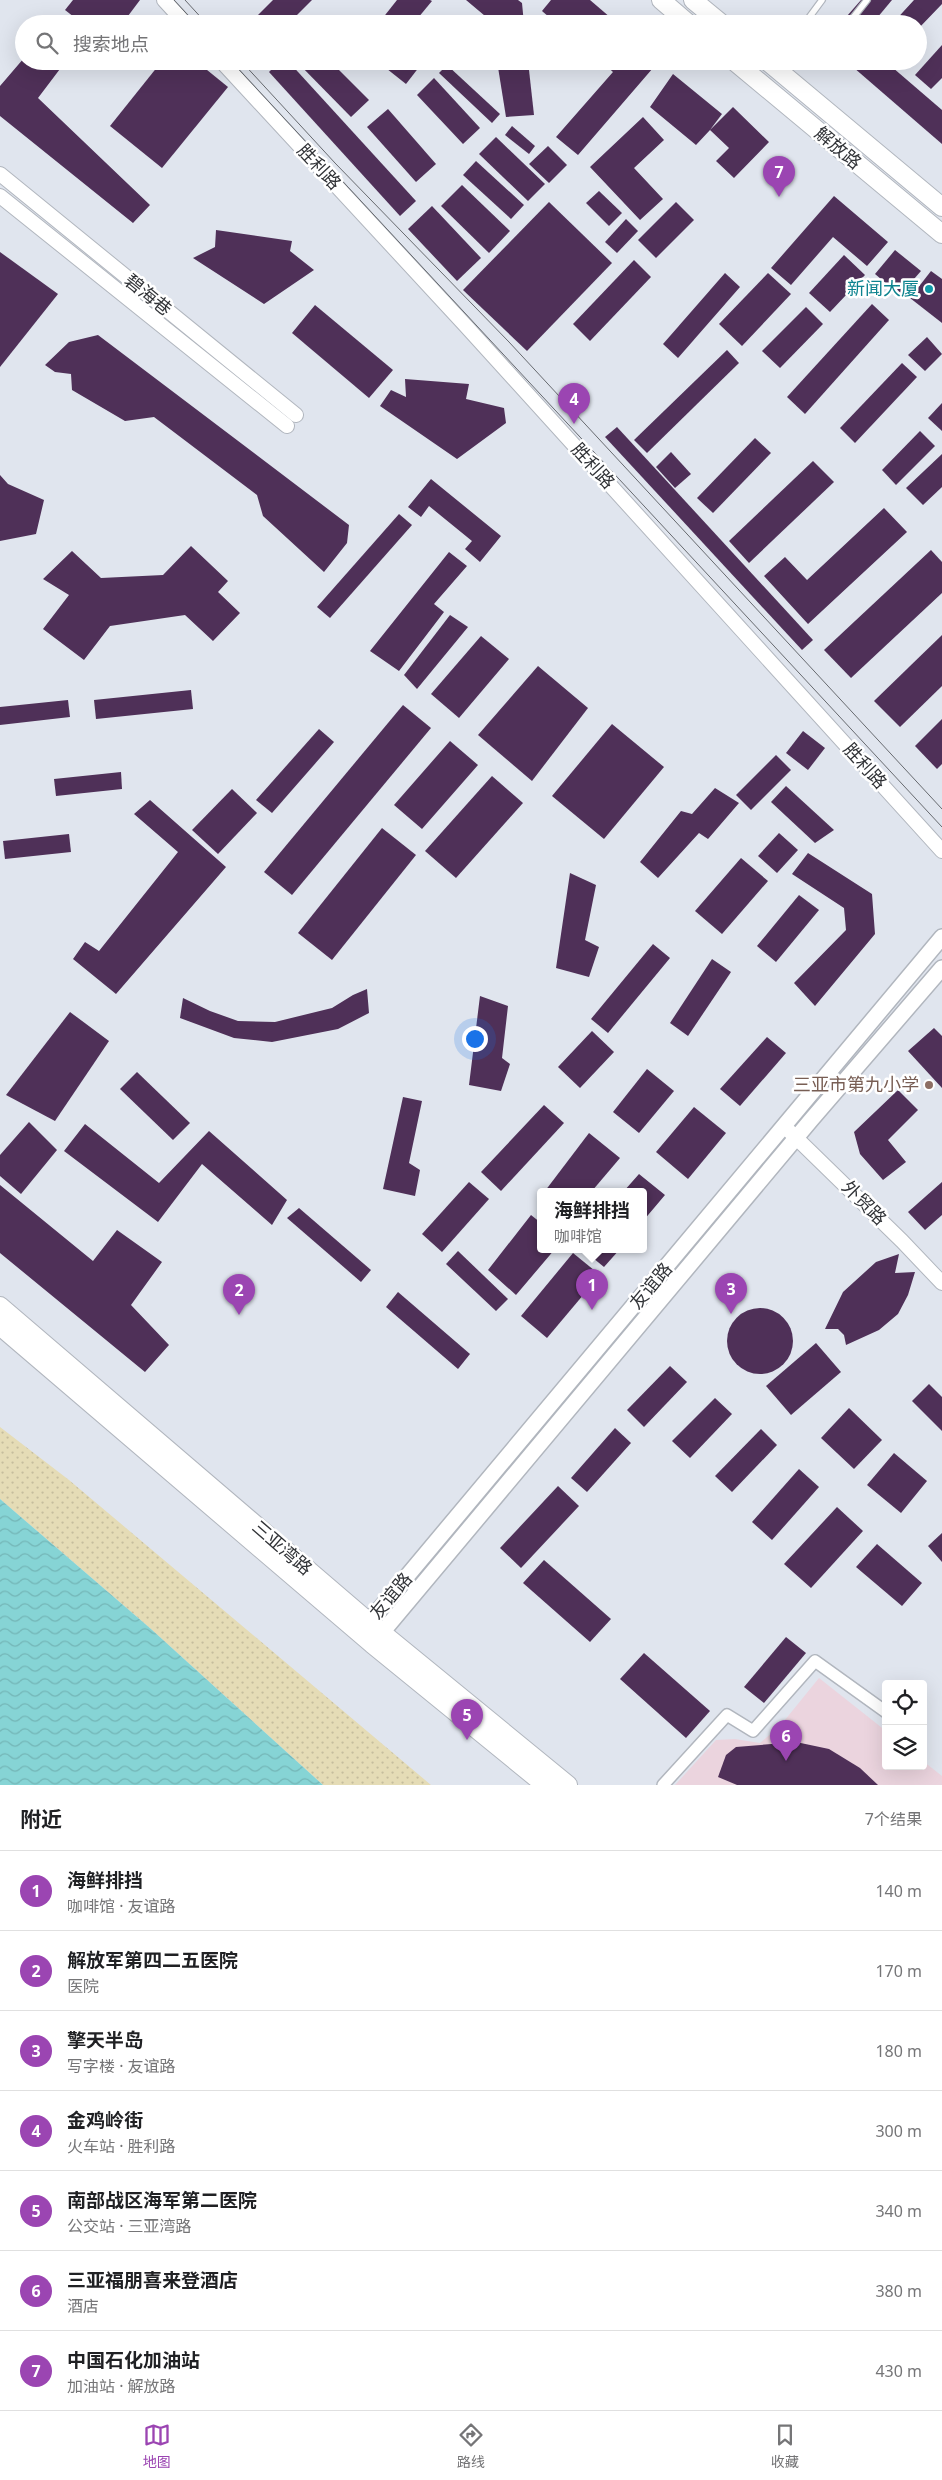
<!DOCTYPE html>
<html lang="zh">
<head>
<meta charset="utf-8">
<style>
  :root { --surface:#fff; --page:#f6f6f6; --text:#202124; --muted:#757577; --line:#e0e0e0; --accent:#9b45b2 }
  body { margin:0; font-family:"Noto Sans","Noto Sans SC",sans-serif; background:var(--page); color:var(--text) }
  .controls { position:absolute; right:15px; bottom:15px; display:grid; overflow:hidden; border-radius:5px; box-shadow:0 5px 20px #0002 }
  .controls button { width:45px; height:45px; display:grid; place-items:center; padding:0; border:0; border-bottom:1px solid var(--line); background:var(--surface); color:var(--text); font:25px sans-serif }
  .you { position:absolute; left:474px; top:1038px; width:18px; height:18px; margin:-12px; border:4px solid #fff; border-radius:50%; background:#1a73e8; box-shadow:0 0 0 8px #1a73e833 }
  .badge { display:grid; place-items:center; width:32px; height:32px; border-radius:50%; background:var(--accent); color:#fff; font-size:16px; font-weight:700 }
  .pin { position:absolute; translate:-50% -41px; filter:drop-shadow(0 1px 2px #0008) }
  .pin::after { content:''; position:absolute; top:26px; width:18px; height:15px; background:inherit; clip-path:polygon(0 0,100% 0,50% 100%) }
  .popup { position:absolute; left:537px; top:1188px; width:110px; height:65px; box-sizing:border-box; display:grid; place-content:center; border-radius:5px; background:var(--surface); filter:drop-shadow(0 1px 4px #0005); font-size:16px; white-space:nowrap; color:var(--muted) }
  .popup b { font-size:19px; color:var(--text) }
  .popup::after { content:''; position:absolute; left:50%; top:100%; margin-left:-10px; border:10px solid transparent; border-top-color:var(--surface) }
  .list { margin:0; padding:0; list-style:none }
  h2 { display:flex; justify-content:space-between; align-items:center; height:65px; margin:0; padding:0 20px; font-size:21px }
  h2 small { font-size:16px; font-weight:400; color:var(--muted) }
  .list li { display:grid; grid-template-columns:32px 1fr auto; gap:15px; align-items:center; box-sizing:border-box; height:80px; padding:0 20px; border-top:1px solid var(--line) }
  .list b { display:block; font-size:19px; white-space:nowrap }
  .list p { margin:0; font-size:16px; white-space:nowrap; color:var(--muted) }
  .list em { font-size:16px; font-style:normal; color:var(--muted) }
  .icon { flex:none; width:28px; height:28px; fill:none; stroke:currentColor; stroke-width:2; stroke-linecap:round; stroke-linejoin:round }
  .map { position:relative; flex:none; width:942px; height:1785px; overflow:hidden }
  .search { position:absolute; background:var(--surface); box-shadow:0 5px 20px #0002; left:15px; right:15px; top:15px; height:55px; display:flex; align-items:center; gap:12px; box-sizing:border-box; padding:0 18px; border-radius:28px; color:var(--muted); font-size:19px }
  .sheet { height:625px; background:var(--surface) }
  nav { display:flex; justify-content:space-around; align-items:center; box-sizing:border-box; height:70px; border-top:1px solid var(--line); background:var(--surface); font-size:14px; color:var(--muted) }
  nav a { display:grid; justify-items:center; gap:2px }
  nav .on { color:var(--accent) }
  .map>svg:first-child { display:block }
  .commercial { fill:#ebd4de }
  .sand { fill:url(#sand-dots) }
  .water { fill:url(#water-waves) }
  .building { fill:#4f3058 }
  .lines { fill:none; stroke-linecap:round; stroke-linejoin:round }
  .service-casing { stroke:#b1b6be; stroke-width:8 }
  .minor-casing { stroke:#b1b6be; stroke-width:14 }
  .tertiary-casing { stroke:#b1b6be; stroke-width:16 }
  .secondary-casing { stroke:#b1b6be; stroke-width:18 }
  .primary-casing { stroke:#b1b6be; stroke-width:20 }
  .service { stroke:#fff; stroke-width:5.5 }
  .minor { stroke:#fff; stroke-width:11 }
  .tertiary { stroke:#fff; stroke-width:14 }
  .secondary { stroke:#fff; stroke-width:15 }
  .primary { stroke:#fff; stroke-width:18 }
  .tram { stroke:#676a6f; stroke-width:1 }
  .culture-dot { fill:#0f9aa8; stroke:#fff; stroke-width:2 }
  .education-dot { fill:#8d6e63; stroke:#fff; stroke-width:2 }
  .labels { text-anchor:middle; stroke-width:5; stroke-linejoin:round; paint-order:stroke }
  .street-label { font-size:18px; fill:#313337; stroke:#fff }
  .culture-label { font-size:18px; fill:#0d838f; stroke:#fff; text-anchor:end }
  .education-label { font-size:18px; fill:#785e54; stroke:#fff; text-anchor:end }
</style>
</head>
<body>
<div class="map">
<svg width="942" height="1785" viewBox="0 0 942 1785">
  <defs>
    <pattern id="sand-dots" width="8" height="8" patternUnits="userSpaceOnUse" patternTransform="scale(1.25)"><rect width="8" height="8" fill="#e5dcb6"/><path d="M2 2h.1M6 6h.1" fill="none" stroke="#c5bd9d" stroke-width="1.8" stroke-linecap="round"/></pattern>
    <pattern id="water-waves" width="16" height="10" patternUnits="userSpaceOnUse" patternTransform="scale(1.25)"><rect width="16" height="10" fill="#86d4d5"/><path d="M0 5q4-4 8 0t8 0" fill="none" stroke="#74b6b7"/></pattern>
  </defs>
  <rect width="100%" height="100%" fill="#e0e5ee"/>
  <polygon class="commercial" points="819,1678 886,1731 886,1766 923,1766 923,1761 942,1776 942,1785 675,1785 716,1740 735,1739 760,1743 780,1726"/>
  <polygon class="sand" points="0,1427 69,1480 431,1785 323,1785 151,1629 0,1499"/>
  <polygon class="water" points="0,1499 151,1629 323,1785 0,1785"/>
  <g class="building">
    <polygon points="73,0 140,0 122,24 83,24 65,10"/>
    <polygon points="273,0 312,0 288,24 252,24 251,22"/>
    <polygon points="397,0 430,0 432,1 413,24 378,24"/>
    <polygon points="466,0 518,0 522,3 524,24 491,24 491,21"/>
    <polygon points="551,0 590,0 618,24 557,24 542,11"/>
    <polygon points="861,0 892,0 872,24 859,24 847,16"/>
    <polygon points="914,0 942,0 942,4 918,29 918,24 892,24"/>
    <polygon points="942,45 942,78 931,89 915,75"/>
    <polygon points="24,58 24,61 66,61 38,98 150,205 133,223 0,116 0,86"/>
    <polygon points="162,61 196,61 228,87 162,168 110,126"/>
    <polygon points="280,61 288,61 416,201 400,216 269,72"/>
    <polygon points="296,61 330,61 369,100 351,117"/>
    <polygon points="377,61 422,61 423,62 406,84"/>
    <polygon points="497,61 528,61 534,115 506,117"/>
    <polygon points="601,61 659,61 578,155 556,137 613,72"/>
    <polygon points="846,61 885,61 942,110 942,144"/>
    <polygon points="447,65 500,114 492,123 439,73"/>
    <polygon points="673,74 722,114 710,130 733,107 769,142 734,178 716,161 729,148 710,130 696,145 650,107"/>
    <polygon points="434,78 480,128 463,144 417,95"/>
    <polygon points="388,109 436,164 416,182 367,127"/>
    <polygon points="643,117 664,140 634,168 663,199 640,220 590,167"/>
    <polygon points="512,126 535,146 529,154 505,135"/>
    <polygon points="496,137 545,184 528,201 479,154"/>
    <polygon points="548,146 567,165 549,183 529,164"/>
    <polygon points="476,161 524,205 511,219 463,175"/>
    <polygon points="462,185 510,231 489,253 441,206"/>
    <polygon points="599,191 622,213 609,226 586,203"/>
    <polygon points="834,196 888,242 867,266 833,237 791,285 771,268"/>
    <polygon points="549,202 612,263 527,351 463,290"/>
    <polygon points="676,202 694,220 656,258 638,240"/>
    <polygon points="432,206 481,258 457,281 408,229"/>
    <polygon points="626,219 638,231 617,253 605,242"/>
    <polygon points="216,230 292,241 290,251 314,270 264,304 193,258 215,247"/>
    <polygon points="895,250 921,271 900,295 875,274"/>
    <polygon points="0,252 58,294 0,367"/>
    <polygon points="844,255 865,275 830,312 809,293"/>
    <polygon points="634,260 651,277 590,341 573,324"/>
    <polygon points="931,271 942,279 942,323 910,298"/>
    <polygon points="725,273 740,287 678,358 663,344"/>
    <polygon points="768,273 791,294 742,346 719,324"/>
    <polygon points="872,304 889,320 805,414 787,397"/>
    <polygon points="315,305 393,370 369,398 292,333"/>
    <polygon points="806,307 823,324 780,368 762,351"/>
    <polygon points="98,335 349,525 347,543 324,572 263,516 257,495 154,417 125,421 72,390 71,374 55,372 45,365 69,342"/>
    <polygon points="927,337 942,354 925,371 908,355"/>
    <polygon points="727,350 739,363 647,453 634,440"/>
    <polygon points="902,363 917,377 855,443 840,428"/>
    <polygon points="405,379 469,384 466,399 504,408 506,423 457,459 380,406 391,390 406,397"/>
    <polygon points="942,403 942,431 928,418"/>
    <polygon points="617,427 813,640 802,650 605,437"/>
    <polygon points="920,431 935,446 896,485 882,470"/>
    <polygon points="755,438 771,453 713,513 697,498"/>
    <polygon points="671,452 691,474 675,488 656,467"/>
    <polygon points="942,454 942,487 923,505 906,488"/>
    <polygon points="813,461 834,482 749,563 729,541"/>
    <polygon points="0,475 8,484 44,500 36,534 0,541"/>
    <polygon points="431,479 501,536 480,562 465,549 472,541 429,506 421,517 408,507"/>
    <polygon points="884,508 907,532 808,624 764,576 785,557 807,580"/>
    <polygon points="399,514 412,525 330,618 317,607"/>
    <polygon points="191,546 228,581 218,592 240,613 213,641 185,615 110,626 84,660 43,629 69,595 43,579 72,551 101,578 163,575"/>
    <polygon points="931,550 942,562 942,593 851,678 824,650"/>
    <polygon points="449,552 467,566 434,604 444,612 399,671 370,651"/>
    <polygon points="450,615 468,627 417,689 404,675"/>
    <polygon points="942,635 942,686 900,727 874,701"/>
    <polygon points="481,636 509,659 459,718 431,694"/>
    <polygon points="538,666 588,708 532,781 478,735"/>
    <polygon points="191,690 193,709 96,719 94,700"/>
    <polygon points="68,700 70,717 0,725 0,707"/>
    <polygon points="403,705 431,728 292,895 264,872"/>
    <polygon points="942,719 942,764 937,769 915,746"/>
    <polygon points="612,724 664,767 604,839 552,796"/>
    <polygon points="319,729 334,742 272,813 256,800"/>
    <polygon points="803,731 825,748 808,770 786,753"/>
    <polygon points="450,741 478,765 422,829 394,805"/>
    <polygon points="776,755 791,770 751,810 736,795"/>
    <polygon points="121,772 122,789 56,796 54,779"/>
    <polygon points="492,776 523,803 456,878 425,851"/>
    <polygon points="786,786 834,830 815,843 771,802"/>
    <polygon points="715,788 739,803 708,839 699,833 658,878 640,862 681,811 692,814"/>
    <polygon points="232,789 257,813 218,854 192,830"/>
    <polygon points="150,800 226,867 116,994 73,959 85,942 99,951 178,852 134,814"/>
    <polygon points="382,828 416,855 332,960 298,933"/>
    <polygon points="779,833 798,850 777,873 758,856"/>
    <polygon points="69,834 71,852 5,859 3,841"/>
    <polygon points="808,853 872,894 875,934 815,1006 794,983 846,930 844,908 792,874"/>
    <polygon points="741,858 768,881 722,934 695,911"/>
    <polygon points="570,873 596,885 585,940 599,947 589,977 556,968"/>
    <polygon points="799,895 819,910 776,962 757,946"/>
    <polygon points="653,944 670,958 608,1033 591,1019"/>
    <polygon points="712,959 731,972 688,1036 670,1023"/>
    <polygon points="367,989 369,1013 338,1029 272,1042 234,1038 180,1018 183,998 210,1011 238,1021 275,1022 332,1008 353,995"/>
    <polygon points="480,996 508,1006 502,1058 510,1064 501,1091 469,1085"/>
    <polygon points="70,1012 109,1041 55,1121 6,1095"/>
    <polygon points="934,1028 942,1036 942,1088 908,1051"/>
    <polygon points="592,1031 614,1052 580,1088 558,1067"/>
    <polygon points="767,1037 786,1053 740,1106 720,1089"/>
    <polygon points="647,1069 674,1091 639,1133 613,1112"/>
    <polygon points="137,1072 190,1123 173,1140 120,1089"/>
    <polygon points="898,1090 918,1110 888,1140 906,1162 883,1180 860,1154 854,1132"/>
    <polygon points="403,1097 422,1101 409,1163 420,1170 415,1196 383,1189"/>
    <polygon points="544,1105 564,1123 501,1191 481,1172"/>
    <polygon points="694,1107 726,1133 688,1179 656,1152"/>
    <polygon points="29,1122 57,1150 21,1194 0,1176 0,1155"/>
    <polygon points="85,1124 159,1183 209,1131 287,1200 272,1225 202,1164 158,1222 64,1151"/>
    <polygon points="589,1133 620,1158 592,1191 545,1191"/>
    <polygon points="639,1174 665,1195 643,1221 643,1191 624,1191"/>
    <polygon points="469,1182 489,1199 442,1252 422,1234"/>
    <polygon points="942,1182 942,1215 925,1230 908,1212"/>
    <polygon points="0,1185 93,1261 117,1230 162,1262 131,1305 169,1345 145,1372 0,1253"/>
    <polygon points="299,1208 371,1270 361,1282 287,1218"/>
    <polygon points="531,1215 541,1223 541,1249 555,1249 516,1295 488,1270"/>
    <polygon points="582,1249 620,1249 604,1267"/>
    <polygon points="458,1251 508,1299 496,1311 446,1264"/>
    <polygon points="573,1253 600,1275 547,1338 521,1316"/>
    <polygon points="899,1254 895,1273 915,1272 908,1295 898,1314 879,1330 846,1345 844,1335 838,1329 825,1329 843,1292 876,1262"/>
    <polygon points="398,1292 470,1354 458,1369 386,1307"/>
    <circle cx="760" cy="1341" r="33"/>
    <polygon points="816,1343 841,1372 791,1415 766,1386"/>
    <polygon points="670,1366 687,1382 644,1427 627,1410"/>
    <polygon points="929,1384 942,1397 942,1431 912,1401"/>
    <polygon points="715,1398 732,1414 690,1458 672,1441"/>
    <polygon points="849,1408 882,1440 854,1469 821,1438"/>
    <polygon points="615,1428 631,1443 587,1492 571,1478"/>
    <polygon points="761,1429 777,1445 732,1492 715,1476"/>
    <polygon points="894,1453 927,1481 901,1513 867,1485"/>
    <polygon points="799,1469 819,1487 772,1540 752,1522"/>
    <polygon points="558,1486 579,1506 521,1568 500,1548"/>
    <polygon points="837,1507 863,1531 811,1588 784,1564"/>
    <polygon points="942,1533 942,1562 928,1546"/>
    <polygon points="877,1544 922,1583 902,1606 856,1567"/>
    <polygon points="544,1560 611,1619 590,1642 523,1583"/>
    <polygon points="786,1637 806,1653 764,1703 744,1687"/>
    <polygon points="644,1653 710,1711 686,1738 620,1679"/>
    <polygon points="796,1742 829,1749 860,1768 878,1785 737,1785 718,1777 726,1755 736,1747"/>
  </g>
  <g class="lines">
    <defs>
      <g id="service">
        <polyline points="810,24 808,19 822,0"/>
        <polyline points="848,24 867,0"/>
        <polyline points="781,70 788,61"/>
      </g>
      <polyline id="minor" points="663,1785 727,1715 753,1731 815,1661 886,1712"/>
      <g id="tertiary">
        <polyline points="164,0 186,24"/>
        <polyline points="221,61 465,325 942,851"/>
        <polyline points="0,174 296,415"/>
        <polyline points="0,196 287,426"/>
        <polyline points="784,1126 902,1241 942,1283"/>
      </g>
      <g id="secondary">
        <polyline points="362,1630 942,937"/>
        <polyline points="375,1641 811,1120 942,968"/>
      </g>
      <g id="primary">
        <polyline points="661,0 689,24"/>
        <polyline points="693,0 722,24"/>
        <polyline points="734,61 942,234"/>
        <polyline points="767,61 942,207"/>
        <polyline points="0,1306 369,1622 568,1785"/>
        <polyline points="0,1326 372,1644 545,1785"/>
      </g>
    </defs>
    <use href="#service" class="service-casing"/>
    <use href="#minor" class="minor-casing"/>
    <use href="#tertiary" class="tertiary-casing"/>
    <use href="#secondary" class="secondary-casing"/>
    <use href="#primary" class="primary-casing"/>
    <use href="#service" class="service"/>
    <use href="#minor" class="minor"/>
    <use href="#tertiary" class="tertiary"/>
    <use href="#secondary" class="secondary"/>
    <use href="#primary" class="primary"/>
    <g class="tram">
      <polyline points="174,0 196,24"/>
      <polyline points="185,0 207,24"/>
      <polyline points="231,61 942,827"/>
      <polyline points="241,61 335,163 509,342 942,809"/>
    </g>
  </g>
  <circle class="culture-dot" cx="929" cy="289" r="5"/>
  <circle class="education-dot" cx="929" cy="1085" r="5"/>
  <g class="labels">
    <g class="street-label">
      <text transform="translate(838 148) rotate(40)" y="6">解放路</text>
      <text transform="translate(319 167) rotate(47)" y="6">胜利路</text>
      <text transform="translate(148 295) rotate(39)" y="6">碧海巷</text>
      <text transform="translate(593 466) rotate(48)" y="6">胜利路</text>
      <text transform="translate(865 766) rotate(48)" y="6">胜利路</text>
      <text transform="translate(864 1203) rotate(45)" y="6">外贸路</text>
      <text transform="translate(651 1286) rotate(-50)" y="6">友谊路</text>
      <text transform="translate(282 1548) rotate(41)" y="6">三亚湾路</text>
      <text transform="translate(391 1596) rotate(-50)" y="6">友谊路</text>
    </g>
    <g class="culture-label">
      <text x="919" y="295">新闻大厦</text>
    </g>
    <g class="education-label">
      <text x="919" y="1091">三亚市第九小学</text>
    </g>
  </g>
</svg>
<div class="controls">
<button><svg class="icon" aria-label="locate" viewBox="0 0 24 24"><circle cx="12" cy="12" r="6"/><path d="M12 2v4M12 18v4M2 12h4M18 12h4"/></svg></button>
<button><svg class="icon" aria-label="layers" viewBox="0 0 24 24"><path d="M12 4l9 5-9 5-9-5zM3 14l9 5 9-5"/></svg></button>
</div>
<div class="you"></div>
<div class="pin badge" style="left:592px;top:1310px">1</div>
<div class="popup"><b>海鲜排挡</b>咖啡馆</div>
<div class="pin badge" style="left:239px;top:1315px">2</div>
<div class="pin badge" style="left:731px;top:1314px">3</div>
<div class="pin badge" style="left:574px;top:424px">4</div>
<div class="pin badge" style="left:467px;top:1740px">5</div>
<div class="pin badge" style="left:786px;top:1761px">6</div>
<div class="pin badge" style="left:779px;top:197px">7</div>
<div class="search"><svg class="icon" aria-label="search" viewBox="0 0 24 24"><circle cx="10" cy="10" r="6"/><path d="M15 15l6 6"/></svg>搜索地点</div>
</div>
<section class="sheet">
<h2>附近<small>7个结果</small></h2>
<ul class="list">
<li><span class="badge">1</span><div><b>海鲜排挡</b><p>咖啡馆 · 友谊路</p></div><em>140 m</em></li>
<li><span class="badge">2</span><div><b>解放军第四二五医院</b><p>医院</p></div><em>170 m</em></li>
<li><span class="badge">3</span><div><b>擎天半岛</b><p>写字楼 · 友谊路</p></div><em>180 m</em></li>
<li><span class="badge">4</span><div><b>金鸡岭街</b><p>火车站 · 胜利路</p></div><em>300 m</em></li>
<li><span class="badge">5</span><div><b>南部战区海军第二医院</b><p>公交站 · 三亚湾路</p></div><em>340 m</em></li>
<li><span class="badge">6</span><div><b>三亚福朋喜来登酒店</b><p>酒店</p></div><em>380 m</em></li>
<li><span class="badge">7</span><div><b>中国石化加油站</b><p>加油站 · 解放路</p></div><em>430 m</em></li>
</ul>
</section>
<nav>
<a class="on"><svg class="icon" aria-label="map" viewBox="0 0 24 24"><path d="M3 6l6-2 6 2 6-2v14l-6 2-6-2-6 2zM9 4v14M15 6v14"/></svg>地图</a>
<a><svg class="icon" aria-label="directions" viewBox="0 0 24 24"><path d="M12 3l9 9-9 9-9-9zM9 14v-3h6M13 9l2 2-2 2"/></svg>路线</a>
<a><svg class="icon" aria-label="saved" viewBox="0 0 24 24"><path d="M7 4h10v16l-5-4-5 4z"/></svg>收藏</a>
</nav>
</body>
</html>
